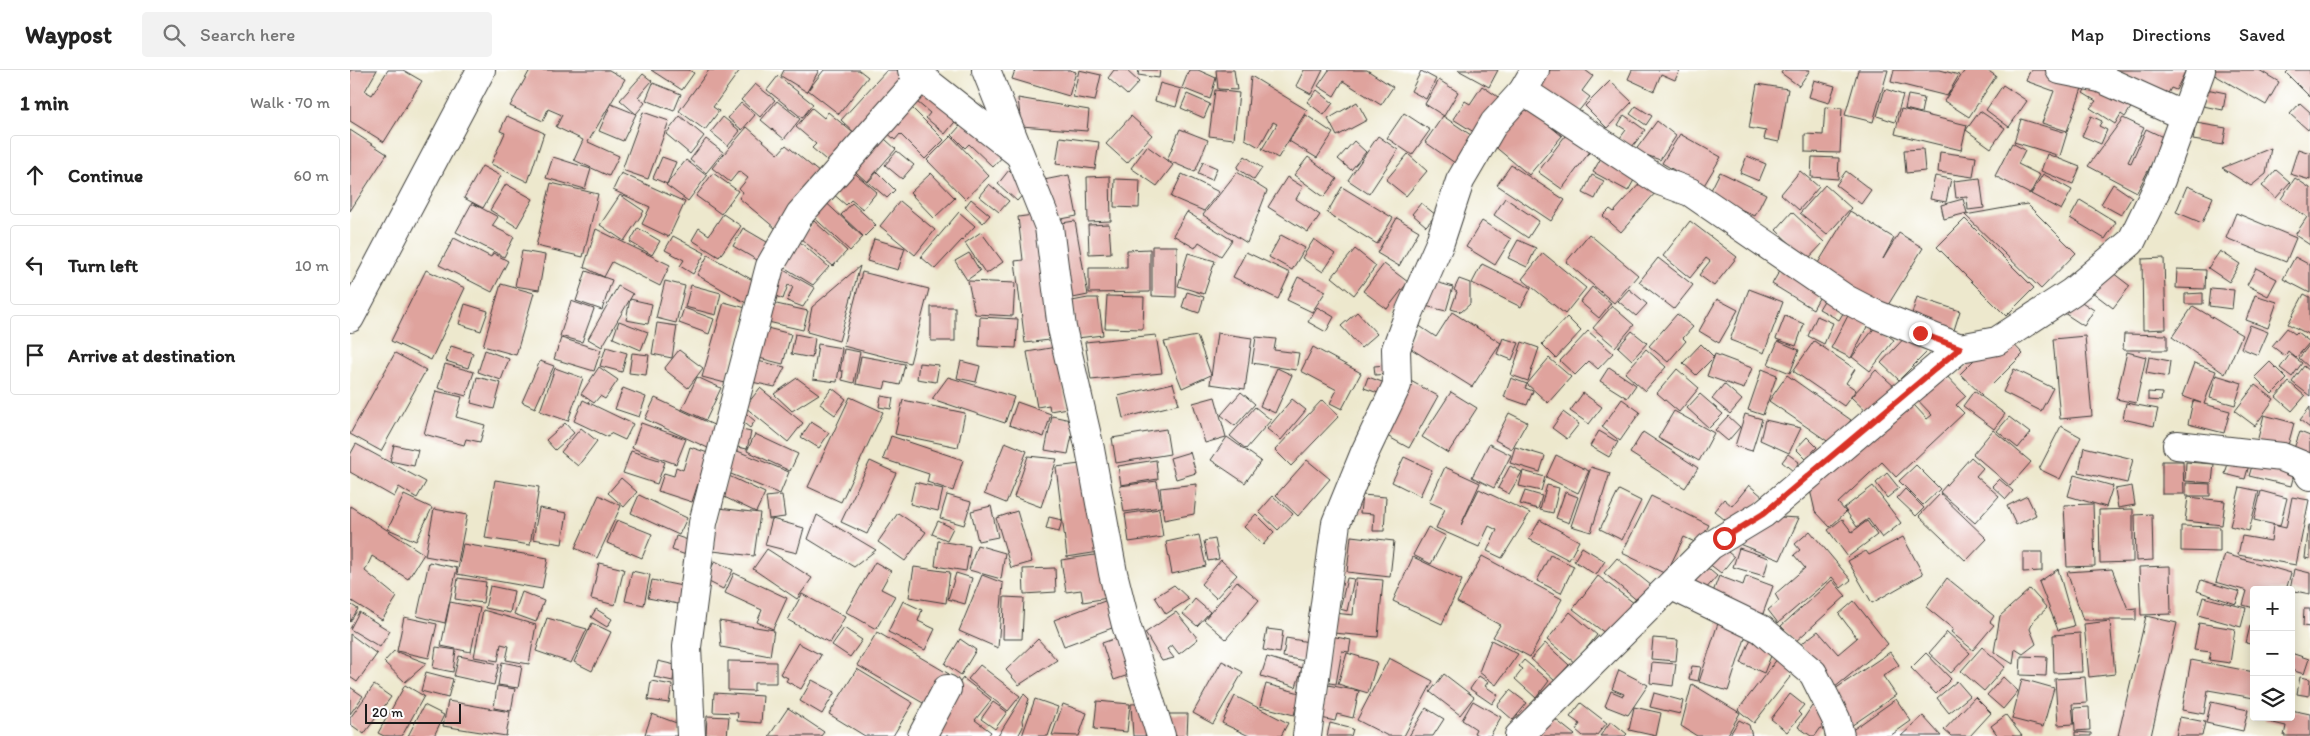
<!DOCTYPE html>
<html lang="en">
<head>
<meta charset="utf-8">
<style>
  :root { --surface:#fff; --page:#f2f2f2; --text:#222; --muted:#767676; --line:#e0e0e0 }
  body { margin:0; font-family:Itim,sans-serif; background:var(--page); color:var(--text) }
  .controls { position:absolute; right:15px; bottom:15px; display:grid; overflow:hidden; border-radius:5px; box-shadow:0 2px 12px #0003 }
  .controls button { width:45px; height:45px; display:grid; place-items:center; padding:0; border:0; border-bottom:1px solid var(--line); background:var(--surface); color:var(--text); font:25px sans-serif }
  .scale { position:absolute; left:15px; bottom:12px; width:96px; box-sizing:border-box; padding-left:5px; border:2px solid #1c1c1c; border-top:0; font-size:14px; line-height:18px; white-space:nowrap; color:#1c1c1c; -webkit-text-stroke:4px #fff; paint-order:stroke }
  .stop { position:absolute; width:15px; height:15px; margin:-11px; border:4px solid #d93025; border-radius:50%; background:#fff }
  .stop.end { background:#d93025; border-color:#fff; box-shadow:0 1px 5px #0008 }
  .list { margin:0; padding:0; list-style:none }
  h2 { display:flex; justify-content:space-between; align-items:center; height:65px; margin:0; padding:0 20px; font-size:21px }
  h2 small { font-size:16px; font-weight:400; color:var(--muted) }
  .list li { display:grid; grid-template-columns:32px 1fr auto; gap:15px; align-items:center; box-sizing:border-box; height:80px; margin:0 10px 10px; padding:0 10px; border:1px solid var(--line); border-radius:5px }
  .list b { display:block; font-size:19px; white-space:nowrap }
  .list em { font-size:16px; font-style:normal; color:var(--muted) }
  .icon { flex:none; width:28px; height:28px; fill:none; stroke:currentColor; stroke-width:2; stroke-linecap:round; stroke-linejoin:round }
  .map { position:relative; flex:none; width:1960px; height:666px; overflow:hidden }
  header { display:flex; align-items:center; gap:30px; box-sizing:border-box; height:70px; padding:0 25px; background:var(--surface); border-bottom:1px solid var(--line) }
  header strong { font-size:24px }
  nav { display:flex; gap:28px; margin-inline-start:auto; font-size:18px }
  .search { width:350px; height:45px; background:var(--page); display:flex; align-items:center; gap:12px; box-sizing:border-box; padding:0 18px; border-radius:5px; color:var(--muted); font-size:19px }
  main { display:flex }
  aside { flex:1; background:var(--surface) }
  .map>svg:first-child { display:block }
  .building { fill:#dfa39d }
  .lines { fill:none; stroke-linecap:round; stroke-linejoin:round }
  .minor-casing { stroke:#3b3b37; stroke-width:30 }
  .minor { stroke:#fff; stroke-width:28 }
  .route { stroke:#d93025; stroke-width:6 }
</style>
</head>
<body>
<header>
<strong>Waypost</strong>
<div class="search"><svg class="icon" aria-label="search" viewBox="0 0 24 24"><circle cx="10" cy="10" r="6"/><path d="M15 15l6 6"/></svg>Search here</div>
<nav><a>Map</a><a>Directions</a><a>Saved</a></nav>
</header>
<main>
<aside>
<h2>1 min<small>Walk · 70 m</small></h2>
<ul class="list">
<li><svg class="icon" aria-label="ahead" viewBox="0 0 24 24"><path d="M12 20V5M6 11l6-6 6 6"/></svg><div><b>Continue</b></div><em>60 m</em></li>
<li><svg class="icon" aria-label="left" viewBox="0 0 24 24"><path d="M17 20v-9H6M10 6l-5 5 5 5"/></svg><div><b>Turn left</b></div><em>10 m</em></li>
<li><svg class="icon" aria-label="arrive" viewBox="0 0 24 24"><path d="M6 21V4h12l-3 4 3 4H6"/></svg><div><b>Arrive at destination</b></div></li>
</ul>
</aside>
<div class="map">
<svg width="1960" height="666" viewBox="0 0 1960 666">
  <rect width="100%" height="100%" fill="#fff"/>
  <filter id="ink" filterUnits="userSpaceOnUse"><feTurbulence type="fractalNoise" baseFrequency=".02" numOctaves="2"/><feDisplacementMap in="SourceGraphic" scale="10" xChannelSelector="R" yChannelSelector="G"/><feConvolveMatrix kernelMatrix="1 2 1 2 8 2 1 2 1" color-interpolation-filters="sRGB"/></filter>
  <filter id="wash" filterUnits="userSpaceOnUse"><feTurbulence type="fractalNoise" baseFrequency=".0096" numOctaves="4" result="noise"/><feDisplacementMap in="SourceGraphic" scale="20" xChannelSelector="R" yChannelSelector="G"/><feGaussianBlur stdDeviation="1.12" result="paint"/><feColorMatrix in="noise" values="0 0 0 0 0 0 0 0 0 0 0 0 0 0 0 0 0 1.4 0 .05"/><feComposite in="paint" operator="in"/></filter>
  <g filter="url(#wash)">
    <rect width="100%" height="100%" fill="#ede8cd"/>
    <g id="blocks">
      <g class="building">
        <polygon points="0,0 27,0 15,21 22,25 38,0 53,0 72,11 34,72 0,51"/>
        <polygon points="180,0 259,0 275,9 238,72 269,86 259,106 224,90 233,70 206,57 212,45 198,39 193,51 160,36"/>
        <polygon points="301,0 339,0 344,3 332,20"/>
        <polygon points="359,0 390,0 363,37 369,41 355,60 329,41"/>
        <polygon points="434,0 469,0 457,22 431,6"/>
        <polygon points="474,0 509,0 518,7 489,44 458,20"/>
        <polygon points="537,0 553,0 565,12 511,69 491,50"/>
        <polygon points="665,0 720,0 726,2 719,26 662,9"/>
        <polygon points="729,0 751,5 745,31 723,27"/>
        <polygon points="764,0 776,0 789,12 777,25 758,8"/>
        <polygon points="789,0 810,0 809,8 788,5"/>
        <polygon points="839,0 848,0 866,8 860,29 832,18"/>
        <polygon points="866,0 884,0 887,20 868,19"/>
        <polygon points="954,0 973,0 961,24 946,16"/>
        <polygon points="979,0 1017,0 1043,17 1031,35 993,11 984,26 968,16"/>
        <polygon points="1108,0 1148,0 1139,17"/>
        <polygon points="1200,0 1235,0 1243,6 1232,21 1240,27 1227,43 1189,16"/>
        <polygon points="1282,0 1330,0 1325,10 1311,4 1304,21 1278,9"/>
        <polygon points="1433,0 1460,0 1449,16 1431,3"/>
        <polygon points="1508,0 1538,0 1523,52 1495,45"/>
        <polygon points="1544,0 1590,0 1609,5 1597,26 1541,12"/>
        <polygon points="1615,0 1637,0 1646,6 1619,47 1594,31"/>
        <polygon points="1680,0 1726,0 1737,4 1717,61 1692,53 1704,21 1676,11"/>
        <polygon points="1766,0 1836,0 1826,20 1821,18 1816,27"/>
        <polygon points="1865,0 1909,0 1929,12 1916,35 1863,4"/>
        <polygon points="1939,0 1960,0 1960,27 1936,3"/>
        <polygon points="1071,1 1086,9 1076,29 1061,21"/>
        <polygon points="1746,2 1787,28 1775,47 1771,44 1765,54 1740,38 1746,31 1733,23"/>
        <polygon points="293,4 302,11 288,27 295,33 286,44 270,30"/>
        <polygon points="428,6 463,34 452,48 417,20"/>
        <polygon points="901,6 957,40 928,88 912,79 927,54 923,52 909,77 895,69"/>
        <polygon points="1089,10 1108,22 1094,46 1075,34"/>
        <polygon points="1464,10 1485,16 1479,33 1459,27"/>
        <polygon points="574,11 613,42 595,64 576,48 580,43 560,26"/>
        <polygon points="1260,11 1282,32 1257,58 1235,36"/>
        <polygon points="303,13 331,24 324,41 296,30"/>
        <polygon points="810,13 831,19 826,37 805,31"/>
        <polygon points="405,14 425,30 410,47 391,30"/>
        <polygon points="1407,14 1438,19 1429,72 1414,69 1416,61 1399,58"/>
        <polygon points="1653,15 1677,31 1659,57 1636,40"/>
        <polygon points="1132,16 1154,31 1130,66 1103,49 1115,31 1120,34"/>
        <polygon points="1535,19 1553,25 1545,52 1527,46"/>
        <polygon points="1856,19 1876,23 1873,40 1853,36"/>
        <polygon points="865,20 889,23 884,69 859,66"/>
        <polygon points="967,20 983,33 974,45 957,32"/>
        <polygon points="837,24 860,34 854,48 831,38"/>
        <polygon points="1558,25 1574,28 1571,43 1555,39"/>
        <polygon points="668,28 739,40 737,61 671,56"/>
        <polygon points="427,31 450,49 434,69 411,50"/>
        <polygon points="555,31 594,70 575,89 550,64 545,70 530,56"/>
        <polygon points="1170,31 1212,66 1179,105 1137,70"/>
        <polygon points="1007,32 1017,50 987,66 978,49"/>
        <polygon points="391,33 405,45 392,60 378,48"/>
        <polygon points="1950,33 1960,42 1960,57 1958,60 1940,44"/>
        <polygon points="261,34 286,44 273,71 249,61"/>
        <polygon points="1286,36 1302,46 1296,55 1280,44"/>
        <polygon points="1475,37 1492,38 1490,83 1455,82 1455,64 1473,65"/>
        <polygon points="462,38 474,48 478,42 507,66 482,95 462,78 466,74 446,57"/>
        <polygon points="1551,39 1617,55 1611,80 1545,64"/>
        <polygon points="1630,41 1655,58 1641,78 1616,60"/>
        <polygon points="293,42 319,51 298,109 272,100"/>
        <polygon points="1054,43 1080,60 1062,85 1037,68"/>
        <polygon points="956,45 983,63 967,88 939,71"/>
        <polygon points="1274,45 1295,60 1282,77 1270,68 1276,60 1268,55"/>
        <polygon points="157,46 194,63 178,112 141,94 155,63 150,61"/>
        <polygon points="330,46 354,66 340,84 316,64"/>
        <polygon points="781,46 802,65 777,93 756,74"/>
        <polygon points="1093,46 1131,72 1112,98 1075,72"/>
        <polygon points="1741,46 1752,51 1749,56 1757,60 1751,74 1732,66"/>
        <polygon points="373,47 390,61 378,76 361,62"/>
        <polygon points="617,48 655,84 643,97 619,74 615,78 602,65"/>
        <polygon points="1773,48 1794,58 1778,92 1781,93 1796,59 1815,68 1787,122 1738,96"/>
        <polygon points="1671,49 1717,63 1710,86 1664,72"/>
        <polygon points="1307,51 1326,66 1310,90 1285,81"/>
        <polygon points="1846,53 1876,58 1873,75 1843,70"/>
        <polygon points="1224,54 1247,72 1212,119 1188,102"/>
        <polygon points="397,57 428,84 436,75 476,108 431,163 389,128 393,122 389,119 398,108 389,101 380,112 362,98"/>
        <polygon points="830,59 858,70 845,102 817,90"/>
        <polygon points="0,60 37,84 0,141"/>
        <polygon points="526,61 546,79 517,112 497,94"/>
        <polygon points="1330,64 1371,87 1353,117 1312,93"/>
        <polygon points="601,66 639,106 615,129 577,90"/>
        <polygon points="1028,66 1048,80 1019,124 998,110"/>
        <polygon points="710,67 749,72 745,99 706,94"/>
        <polygon points="356,69 373,82 356,103 340,90"/>
        <polygon points="1004,71 1016,82 1001,100 988,89"/>
        <polygon points="1662,73 1675,80 1668,94 1690,105 1680,124 1645,106"/>
        <polygon points="797,76 823,95 807,116 781,98"/>
        <polygon points="1921,78 1916,104 1901,116 1872,98"/>
        <polygon points="1573,79 1575,101 1556,103 1554,80"/>
        <polygon points="1948,79 1960,83 1960,110 1940,104"/>
        <polygon points="547,81 564,95 552,109 535,95"/>
        <polygon points="1255,81 1290,99 1278,121 1243,102"/>
        <polygon points="1590,82 1626,87 1623,107 1588,102"/>
        <polygon points="1058,84 1077,101 1056,126 1036,110"/>
        <polygon points="1697,84 1730,97 1723,114 1691,101"/>
        <polygon points="895,86 912,98 904,110 887,98"/>
        <polygon points="1397,86 1416,94 1409,111 1390,103"/>
        <polygon points="203,87 241,99 235,119 196,108"/>
        <polygon points="312,87 326,92 317,114 303,108"/>
        <polygon points="958,87 987,109 974,127 944,105"/>
        <polygon points="1462,87 1489,88 1488,109 1461,107"/>
        <polygon points="336,90 357,106 338,131 316,115"/>
        <polygon points="853,92 867,98 862,110 848,104"/>
        <polygon points="1161,95 1215,130 1201,151 1147,115"/>
        <polygon points="132,96 151,106 133,138 114,128"/>
        <polygon points="501,100 527,122 513,139 501,130 496,135 482,123"/>
        <polygon points="659,100 679,118 667,131 648,114"/>
        <polygon points="1926,100 1940,112 1926,128 1912,116"/>
        <polygon points="1450,101 1469,117 1449,140 1431,124"/>
        <polygon points="1496,101 1521,120 1511,134 1486,115"/>
        <polygon points="527,102 545,120 537,128 518,112"/>
        <polygon points="887,102 917,121 897,173 853,145"/>
        <polygon points="1370,102 1416,124 1405,146 1359,124"/>
        <polygon points="271,103 335,132 319,167 292,154 300,137 263,120"/>
        <polygon points="363,103 388,121 371,144 346,126"/>
        <polygon points="581,103 605,128 584,148 560,123"/>
        <polygon points="832,104 869,122 854,141 821,127"/>
        <polygon points="1693,104 1722,120 1711,140 1681,124"/>
        <polygon points="719,105 727,146 701,151 694,110"/>
        <polygon points="1242,105 1254,111 1245,129 1233,123"/>
        <polygon points="760,106 761,151 738,152 737,107"/>
        <polygon points="1585,106 1601,109 1596,132 1580,129"/>
        <polygon points="937,107 953,117 946,129 970,145 958,162 918,137"/>
        <polygon points="1630,108 1634,138 1618,140 1617,127 1606,128 1604,111"/>
        <polygon points="1945,108 1960,118 1960,175 1945,165 1957,147 1931,129"/>
        <polygon points="765,109 790,110 789,138 764,137"/>
        <polygon points="1293,110 1306,122 1271,162 1253,146 1260,139 1264,142"/>
        <polygon points="201,113 248,124 233,187 186,176"/>
        <polygon points="156,114 183,129 167,157 140,140"/>
        <polygon points="639,114 659,131 649,142 629,126"/>
        <polygon points="1763,114 1782,127 1771,145 1751,134"/>
        <polygon points="1475,115 1501,138 1477,165 1450,143"/>
        <polygon points="1837,116 1863,127 1852,153 1826,142"/>
        <polygon points="992,117 1043,148 1027,174 977,143"/>
        <polygon points="270,125 294,141 274,171 250,155"/>
        <polygon points="469,126 513,167 500,181 456,140"/>
        <polygon points="1155,128 1189,151 1178,168 1144,145"/>
        <polygon points="621,129 640,145 633,153 615,137"/>
        <polygon points="1613,129 1617,143 1594,149 1591,135"/>
        <polygon points="1730,130 1766,152 1755,169 1720,148"/>
        <polygon points="550,131 585,160 565,185 530,156"/>
        <polygon points="122,133 148,147 142,156 164,167 154,187 106,162"/>
        <polygon points="502,133 526,155 514,167 491,145"/>
        <polygon points="1071,133 1086,145 1076,156 1062,144"/>
        <polygon points="1677,134 1726,183 1691,219 1615,145"/>
        <polygon points="1500,141 1544,168 1533,189 1549,163 1573,178 1535,240 1465,198"/>
        <polygon points="609,142 625,156 585,199 571,187"/>
        <polygon points="837,142 882,170 871,186 849,172 845,178 823,165"/>
        <polygon points="1442,142 1474,172 1457,190 1426,160"/>
        <polygon points="1886,143 1946,168 1936,192 1876,168"/>
        <polygon points="373,144 391,156 369,187 342,170 349,158 359,165"/>
        <polygon points="691,144 703,244 696,245 699,270 675,273 665,191 673,190 668,147"/>
        <polygon points="1047,148 1069,161 1049,196 1027,183"/>
        <polygon points="1615,149 1684,218 1656,246 1587,177"/>
        <polygon points="464,151 497,181 483,196 450,168"/>
        <polygon points="725,151 738,225 718,229 705,154"/>
        <polygon points="1132,151 1161,169 1145,195 1116,177"/>
        <polygon points="1340,151 1387,187 1364,216 1349,205 1360,191 1356,188 1340,208 1313,186"/>
        <polygon points="759,154 761,183 739,184 738,155"/>
        <polygon points="288,158 310,171 302,185 280,172"/>
        <polygon points="393,158 422,175 412,193 383,176"/>
        <polygon points="246,159 320,195 310,216 262,192 254,207 234,197"/>
        <polygon points="631,162 653,192 636,204 615,173"/>
        <polygon points="1239,164 1288,205 1264,233 1216,192"/>
        <polygon points="931,165 955,178 942,200 919,187"/>
        <polygon points="323,166 355,183 343,204 330,196 334,190 315,180"/>
        <polygon points="443,166 479,197 463,215 424,191"/>
        <polygon points="104,168 141,187 143,183 158,191 142,222 89,195"/>
        <polygon points="524,169 555,178 548,200 517,191"/>
        <polygon points="964,169 985,184 973,202 952,188"/>
        <polygon points="1168,170 1186,178 1177,197 1158,188"/>
        <polygon points="802,176 827,176 826,227 802,226"/>
        <polygon points="800,179 800,222 739,223 739,198 777,198 777,180"/>
        <polygon points="1005,179 1026,196 1004,225 982,207"/>
        <polygon points="172,181 195,185 189,220 165,216"/>
        <polygon points="1870,181 1890,194 1879,212 1858,198"/>
        <polygon points="896,182 940,203 928,229 883,207"/>
        <polygon points="619,183 630,201 617,210 605,191"/>
        <polygon points="838,183 865,191 854,224 828,216"/>
        <polygon points="1193,183 1236,218 1215,244 1172,209"/>
        <polygon points="358,185 408,213 396,233 347,205"/>
        <polygon points="1945,187 1960,195 1960,223 1933,209"/>
        <polygon points="1308,188 1343,215 1324,239 1289,212"/>
        <polygon points="1814,188 1816,259 1793,260 1792,189"/>
        <polygon points="1750,193 1780,216 1763,238 1733,215"/>
        <polygon points="423,194 465,218 453,237 437,231 443,217 438,215 433,229 410,220"/>
        <polygon points="1034,194 1058,212 1037,239 1013,221"/>
        <polygon points="1132,194 1181,218 1171,237 1122,213"/>
        <polygon points="1433,195 1474,219 1463,239 1422,214"/>
        <polygon points="510,196 489,271 457,262 462,237"/>
        <polygon points="1906,198 1927,209 1918,226 1897,215"/>
        <polygon points="1827,199 1856,200 1855,219 1826,218"/>
        <polygon points="76,200 115,218 81,290 41,271"/>
        <polygon points="236,201 262,210 252,240 226,231"/>
        <polygon points="512,202 579,219 560,293 493,276"/>
        <polygon points="948,207 976,221 962,242 937,230"/>
        <polygon points="1109,209 1120,213 1120,234 1111,242 1101,239 1107,222 1104,220"/>
        <polygon points="1079,210 1103,217 1096,241 1071,235"/>
        <polygon points="315,211 335,216 326,253 306,248"/>
        <polygon points="618,211 665,213 663,246 625,244"/>
        <polygon points="151,214 184,223 166,285 133,276"/>
        <polygon points="341,215 371,223 366,245 335,237"/>
        <polygon points="268,216 283,224 252,277 238,269"/>
        <polygon points="1242,217 1261,233 1249,248 1230,232"/>
        <polygon points="1861,218 1884,220 1882,239 1859,236"/>
        <polygon points="1279,219 1297,234 1286,246 1268,231"/>
        <polygon points="1399,219 1433,232 1414,283 1380,270"/>
        <polygon points="837,222 854,227 849,243 832,237"/>
        <polygon points="1853,223 1853,234 1835,234 1835,224"/>
        <polygon points="1478,224 1498,235 1489,250 1469,239"/>
        <polygon points="1954,224 1960,227 1960,265 1938,254"/>
        <polygon points="1721,225 1744,240 1734,256 1711,241"/>
        <polygon points="1905,225 1927,232 1918,258 1896,250"/>
        <polygon points="757,226 794,227 793,259 755,258"/>
        <polygon points="1567,227 1610,241 1604,260 1561,247"/>
        <polygon points="738,228 748,228 753,265 727,268 722,231"/>
        <polygon points="280,229 302,234 298,254 276,250"/>
        <polygon points="1367,229 1388,240 1369,273 1349,261"/>
        <polygon points="221,231 244,239 232,272 210,266"/>
        <polygon points="374,232 396,238 375,313 352,307"/>
        <polygon points="422,233 458,241 453,260 418,252"/>
        <polygon points="115,234 138,241 131,261 109,254"/>
        <polygon points="1262,236 1284,255 1265,277 1243,258"/>
        <polygon points="1843,236 1892,265 1875,304 1822,267"/>
        <rect x="581" y="237" width="24" height="34"/>
        <polygon points="967,237 984,247 976,262 958,252"/>
        <polygon points="334,238 364,249 359,264 329,253"/>
        <polygon points="1502,238 1522,247 1501,288 1481,278"/>
        <polygon points="1007,242 1027,264 1011,278 991,256"/>
        <polygon points="1102,242 1151,273 1122,317 1055,275 1068,255 1086,267"/>
        <polygon points="1327,244 1343,257 1333,268 1336,271 1318,292 1299,276"/>
        <polygon points="1435,246 1454,254 1446,276 1426,269"/>
        <polygon points="1467,246 1483,253 1474,274 1458,266"/>
        <polygon points="630,247 668,249 666,278 629,276"/>
        <polygon points="1217,247 1231,261 1206,288 1192,274"/>
        <polygon points="269,251 298,262 291,280 263,268"/>
        <polygon points="307,253 327,256 322,288 302,284"/>
        <polygon points="1900,255 1918,262 1908,285 1891,278"/>
        <polygon points="1526,256 1544,270 1520,301 1502,287"/>
        <polygon points="413,257 441,264 433,294 393,284"/>
        <polygon points="1937,258 1945,264 1947,262 1960,272 1946,288 1938,281 1935,286 1922,276"/>
        <polygon points="1238,261 1263,283 1248,299 1239,291 1225,305 1210,291"/>
        <polygon points="1282,261 1297,273 1282,290 1268,277"/>
        <polygon points="1652,262 1673,284 1632,325 1610,304"/>
        <polygon points="867,263 902,268 895,319 860,314"/>
        <polygon points="1559,263 1578,281 1549,310 1531,293"/>
        <polygon points="445,264 465,268 462,288 441,284"/>
        <polygon points="1774,264 1817,265 1817,280 1773,280"/>
        <polygon points="806,265 812,303 741,310 735,272"/>
        <polygon points="847,266 861,305 832,318 814,272"/>
        <polygon points="1735,266 1742,346 1710,349 1703,269"/>
        <polygon points="906,267 926,269 924,280 949,283 946,300 902,293"/>
        <polygon points="211,268 251,280 244,301 204,289"/>
        <polygon points="1153,268 1169,273 1162,290 1147,284"/>
        <polygon points="1428,271 1449,280 1440,303 1418,294"/>
        <polygon points="1464,271 1505,299 1496,313 1506,320 1494,336 1443,301"/>
        <polygon points="1172,272 1189,278 1178,311 1161,305"/>
        <polygon points="468,274 492,278 487,312 463,309"/>
        <polygon points="1351,274 1364,287 1365,284 1402,298 1394,319 1357,306 1364,287 1346,305 1333,293"/>
        <polygon points="1960,274 1960,298 1949,288"/>
        <polygon points="101,276 123,283 118,298 96,291"/>
        <polygon points="256,277 277,283 272,302 250,296"/>
        <polygon points="706,277 717,338 700,341 699,335 687,337 677,282"/>
        <polygon points="963,277 1011,303 992,339 980,333 987,320 951,301"/>
        <polygon points="494,279 510,282 504,313 492,310 493,301 490,301"/>
        <polygon points="1296,279 1316,297 1295,321 1275,303"/>
        <polygon points="135,280 159,289 151,310 128,302"/>
        <polygon points="329,280 353,298 338,318 314,299"/>
        <polygon points="1777,282 1796,287 1786,333 1766,329"/>
        <polygon points="45,283 76,300 31,381 0,364"/>
        <polygon points="282,283 299,285 296,305 279,303"/>
        <polygon points="1940,284 1952,293 1942,307 1930,298"/>
        <polygon points="511,286 555,294 550,315 536,312 534,319 506,314"/>
        <polygon points="1799,287 1820,291 1818,307 1796,303"/>
        <polygon points="393,288 435,297 425,317 388,309"/>
        <polygon points="1199,288 1221,307 1198,333 1177,314"/>
        <polygon points="190,291 204,296 185,338 172,332"/>
        <polygon points="611,291 630,296 626,312 607,308"/>
        <polygon points="1920,292 1937,309 1922,324 1905,307"/>
        <polygon points="569,293 589,295 586,312 567,309"/>
        <polygon points="1844,293 1866,301 1854,334 1880,341 1874,363 1838,354 1843,331 1851,333 1832,326"/>
        <polygon points="95,294 124,302 116,326 88,318"/>
        <polygon points="1037,295 1038,304 1025,305 1024,296"/>
        <polygon points="1954,296 1960,301 1960,326 1942,312"/>
        <polygon points="249,297 268,310 255,329 250,326 244,333 231,324"/>
        <polygon points="1259,297 1286,315 1277,328 1250,311"/>
        <polygon points="205,298 233,308 218,351 190,341"/>
        <polygon points="927,298 942,305 925,343 910,336"/>
        <polygon points="1327,299 1349,318 1329,342 1307,323"/>
        <polygon points="1412,299 1427,305 1413,345 1398,340"/>
        <polygon points="1590,299 1616,326 1606,335 1614,343 1546,407 1532,392 1488,433 1496,442 1480,457 1465,441 1457,407 1553,323 1577,349 1582,345 1561,323"/>
        <polygon points="1664,299 1703,318 1691,341 1653,322"/>
        <polygon points="1526,300 1545,317 1520,345 1501,327"/>
        <polygon points="1437,305 1501,350 1483,375 1419,331"/>
        <polygon points="1866,305 1892,313 1885,335 1860,328"/>
        <polygon points="127,307 151,313 144,339 121,333"/>
        <polygon points="347,307 371,318 356,350 332,339"/>
        <polygon points="598,307 664,327 655,353 582,329"/>
        <polygon points="1018,307 1035,313 1031,324 1014,318"/>
        <polygon points="447,308 469,324 442,341 424,324"/>
        <polygon points="1161,308 1177,314 1175,318 1183,321 1177,335 1154,327"/>
        <polygon points="1057,309 1088,326 1059,378 1028,361"/>
        <polygon points="1939,312 1955,326 1942,341 1926,327"/>
        <polygon points="823,313 829,334 773,348 768,326"/>
        <polygon points="1374,314 1392,330 1380,344 1362,329"/>
        <polygon points="1905,315 1924,329 1905,356 1885,341"/>
        <polygon points="273,318 296,327 289,347 265,339"/>
        <polygon points="410,318 453,353 438,372 395,337"/>
        <polygon points="482,318 496,329 485,345 470,334"/>
        <polygon points="86,321 112,327 106,347 135,355 130,372 116,369 114,375 74,364"/>
        <polygon points="1624,321 1655,344 1644,359 1613,336"/>
        <polygon points="891,322 905,334 885,356 871,345"/>
        <polygon points="1101,322 1127,338 1098,383 1072,367"/>
        <polygon points="1798,322 1812,323 1811,331 1798,330"/>
        <polygon points="1233,323 1252,337 1239,354 1220,341"/>
        <polygon points="1350,324 1373,344 1359,358 1337,338"/>
        <polygon points="531,326 543,328 541,339 529,337"/>
        <polygon points="500,327 533,342 491,432 458,417"/>
        <polygon points="865,327 876,367 855,373 843,333"/>
        <polygon points="305,328 368,357 358,378 295,349"/>
        <polygon points="942,329 956,340 931,370 917,359"/>
        <polygon points="1272,329 1290,342 1270,371 1252,357"/>
        <polygon points="233,330 283,354 275,370 260,363 258,367 224,351"/>
        <polygon points="553,330 615,343 608,377 545,364"/>
        <polygon points="972,330 989,346 941,396 925,380"/>
        <polygon points="667,332 701,344 694,367 659,355"/>
        <polygon points="1776,333 1808,339 1804,356 1773,349"/>
        <polygon points="905,337 921,350 896,379 880,366"/>
        <polygon points="1960,337 1960,358 1950,350"/>
        <polygon points="392,340 405,351 400,358 386,347"/>
        <polygon points="1324,341 1364,363 1349,391 1308,368"/>
        <polygon points="1213,342 1229,354 1217,369 1202,358"/>
        <polygon points="1159,343 1177,352 1162,379 1145,370"/>
        <polygon points="1395,344 1412,349 1402,381 1385,376"/>
        <polygon points="1914,345 1944,353 1937,379 1907,372"/>
        <polygon points="702,346 725,351 718,384 695,380"/>
        <polygon points="1378,346 1390,357 1378,371 1365,360"/>
        <polygon points="1659,347 1680,363 1668,378 1647,361"/>
        <polygon points="1415,350 1451,358 1439,383 1410,370"/>
        <polygon points="461,352 479,363 469,378 451,367"/>
        <polygon points="215,353 224,363 205,380 196,370"/>
        <polygon points="291,353 336,369 326,394 282,378"/>
        <polygon points="1711,356 1731,367 1710,409 1689,399"/>
        <polygon points="231,358 247,371 228,396 211,382"/>
        <polygon points="387,359 401,362 397,379 383,376"/>
        <polygon points="816,359 820,384 766,393 762,368"/>
        <polygon points="1643,360 1681,392 1660,416 1623,384"/>
        <polygon points="1249,361 1268,372 1259,387 1240,376"/>
        <polygon points="1293,362 1348,398 1335,418 1280,383"/>
        <polygon points="1950,362 1960,366 1960,387 1943,381"/>
        <polygon points="405,364 448,384 440,401 397,381"/>
        <polygon points="541,366 613,390 603,421 577,412 579,404 533,389"/>
        <polygon points="877,367 911,391 895,413 861,390"/>
        <polygon points="1457,367 1467,377 1456,389 1446,379"/>
        <polygon points="655,372 677,381 656,433 634,424"/>
        <polygon points="6,374 76,412 67,428 49,417 44,427 0,402 0,385"/>
        <polygon points="1139,374 1161,385 1144,418 1122,407"/>
        <polygon points="44,375 68,380 64,396 40,391"/>
        <polygon points="1883,376 1903,381 1895,409 1875,404"/>
        <polygon points="340,377 358,383 342,432 308,421 314,403 324,406 326,397 333,400"/>
        <polygon points="1165,377 1195,386 1190,402 1160,393"/>
        <polygon points="1734,377 1783,389 1777,413 1729,402"/>
        <polygon points="1907,379 1948,389 1941,416 1899,406"/>
        <polygon points="385,380 439,402 430,424 376,402"/>
        <polygon points="281,381 315,392 307,414 273,403"/>
        <polygon points="840,382 846,403 826,409 820,388"/>
        <polygon points="1438,384 1449,392 1443,401 1432,392"/>
        <polygon points="1206,385 1239,401 1228,423 1196,407"/>
        <polygon points="678,386 707,389 691,437 664,427"/>
        <polygon points="1054,387 1082,400 1070,426 1042,412"/>
        <polygon points="1621,387 1633,398 1626,406 1649,426 1625,453 1590,422"/>
        <polygon points="806,390 808,409 771,415 768,396"/>
        <polygon points="957,390 980,409 948,446 926,425"/>
        <polygon points="520,391 546,403 517,464 491,452"/>
        <polygon points="1812,391 1833,391 1834,424 1812,424"/>
        <polygon points="1836,392 1864,394 1862,413 1835,411"/>
        <polygon points="738,393 749,482 717,487 706,397"/>
        <polygon points="1566,395 1590,419 1573,435 1549,411"/>
        <polygon points="1160,396 1172,402 1159,424 1148,418"/>
        <polygon points="1095,397 1130,413 1111,455 1129,419 1180,443 1152,488 1137,481 1147,460 1139,456 1129,477 1086,458 1095,439 1079,432"/>
        <polygon points="1241,397 1260,403 1241,462 1221,456"/>
        <polygon points="1173,401 1195,407 1191,421 1169,416"/>
        <polygon points="1537,403 1549,418 1537,428 1526,413"/>
        <polygon points="1724,405 1763,416 1756,437 1718,426"/>
        <polygon points="379,406 415,423 406,442 370,425"/>
        <polygon points="271,408 287,422 274,437 258,423"/>
        <polygon points="1649,409 1663,421 1656,429 1642,416"/>
        <polygon points="145,410 189,417 180,475 135,468"/>
        <polygon points="807,411 811,437 774,442 770,416"/>
        <polygon points="565,412 593,419 588,441 560,434"/>
        <polygon points="1836,413 1860,414 1860,426 1836,426"/>
        <polygon points="847,414 844,444 814,450 810,418"/>
        <polygon points="1197,415 1209,418 1203,443 1190,440"/>
        <polygon points="1399,415 1413,427 1386,459 1364,441 1374,429 1382,436"/>
        <polygon points="1523,416 1551,453 1532,468 1518,449 1507,457 1494,438"/>
        <polygon points="1782,416 1785,435 1768,438 1765,419"/>
        <polygon points="1890,417 1909,421 1899,461 1880,456"/>
        <polygon points="1555,419 1574,438 1566,446 1547,428"/>
        <polygon points="1269,420 1291,431 1272,470 1250,459"/>
        <polygon points="1175,421 1192,426 1188,439 1170,434"/>
        <polygon points="1911,421 1937,428 1930,456 1904,450"/>
        <polygon points="1215,422 1228,427 1219,453 1206,448"/>
        <polygon points="1590,424 1637,469 1616,491 1569,446"/>
        <polygon points="54,425 82,438 66,471 38,459"/>
        <polygon points="249,425 271,436 247,488 225,478"/>
        <polygon points="289,425 337,448 329,465 281,443"/>
        <polygon points="432,425 435,447 419,449 416,427"/>
        <polygon points="597,425 621,432 614,455 590,448"/>
        <polygon points="1012,425 1036,427 1034,461 1023,461 1024,444 1010,443"/>
        <polygon points="923,426 943,444 928,460 909,442"/>
        <polygon points="1301,426 1359,455 1349,474 1334,467 1316,504 1272,483"/>
        <polygon points="1677,426 1686,445 1666,455 1657,436"/>
        <polygon points="1838,427 1875,431 1872,455 1835,451"/>
        <polygon points="1942,427 1959,430 1946,495 1888,485 1892,466 1921,471 1923,455 1936,458"/>
        <polygon points="1743,434 1745,496 1717,497 1714,435"/>
        <polygon points="0,436 74,484 58,509 22,486 15,501 47,527 32,550 0,530"/>
        <polygon points="641,436 648,467 628,471 621,441"/>
        <polygon points="189,438 217,443 212,474 183,469"/>
        <polygon points="369,438 410,443 404,486 363,481"/>
        <polygon points="84,439 117,445 108,492 75,486"/>
        <polygon points="809,439 813,467 779,472 775,444"/>
        <polygon points="1783,439 1783,492 1750,493 1749,440"/>
        <polygon points="667,441 682,492 661,498 646,448"/>
        <polygon points="548,443 576,462 555,491 528,472"/>
        <polygon points="906,444 924,462 913,475 894,457"/>
        <polygon points="1802,444 1803,490 1786,491 1785,445"/>
        <polygon points="467,445 526,480 504,497 458,469"/>
        <polygon points="1412,446 1449,448 1430,490 1389,474"/>
        <polygon points="699,447 712,450 709,462 696,459"/>
        <polygon points="422,449 454,458 447,483 415,475"/>
        <polygon points="1492,449 1502,462 1517,451 1527,465 1498,487 1478,460"/>
        <polygon points="267,450 302,464 292,488 257,473"/>
        <polygon points="1190,450 1229,471 1219,490 1179,469"/>
        <polygon points="588,451 603,458 597,470 582,464"/>
        <polygon points="1959,455 1960,455 1960,489 1955,488"/>
        <polygon points="1831,456 1870,457 1870,482 1831,481"/>
        <polygon points="1078,457 1096,466 1081,494 1063,485"/>
        <polygon points="1460,461 1501,510 1491,518 1482,507 1428,553 1418,540 1429,531 1425,524 1455,498 1444,485 1450,480 1445,474"/>
        <polygon points="849,465 856,496 822,504 816,472"/>
        <polygon points="326,466 341,471 336,485 322,480"/>
        <polygon points="1001,466 1044,471 1040,507 997,502"/>
        <polygon points="1553,467 1573,504 1522,533 1498,491 1516,481 1519,485"/>
        <polygon points="865,469 869,489 858,491 854,471"/>
        <polygon points="588,471 620,476 616,501 585,496"/>
        <polygon points="1367,473 1384,487 1371,503 1354,490"/>
        <polygon points="113,474 198,488 192,519 107,504"/>
        <polygon points="627,475 655,483 651,509 619,500"/>
        <polygon points="1232,477 1255,491 1246,505 1224,491"/>
        <polygon points="1389,478 1419,488 1414,506 1383,497"/>
        <polygon points="417,479 462,508 447,529 403,499"/>
        <polygon points="1673,482 1692,482 1692,501 1673,502"/>
        <polygon points="758,483 764,527 733,532 731,520 716,522 711,490"/>
        <polygon points="1875,484 1941,503 1936,520 1904,520 1904,538 1893,535 1897,521 1866,512"/>
        <polygon points="1200,485 1224,496 1211,523 1187,511"/>
        <polygon points="1132,486 1212,529 1180,587 1143,567 1150,555 1107,532"/>
        <polygon points="1063,487 1112,510 1092,554 1043,531"/>
        <polygon points="1267,488 1302,516 1289,532 1254,503"/>
        <polygon points="871,490 887,505 866,528 851,514"/>
        <polygon points="1348,490 1367,506 1348,528 1329,512"/>
        <polygon points="365,491 383,500 373,519 355,510"/>
        <polygon points="79,492 107,498 95,553 67,546"/>
        <polygon points="525,492 541,501 531,519 545,526 526,559 496,542"/>
        <polygon points="249,493 274,499 265,535 241,529"/>
        <polygon points="1820,496 1821,544 1791,545 1789,497"/>
        <polygon points="564,497 600,502 596,533 559,527"/>
        <polygon points="705,498 706,522 674,524 673,499"/>
        <polygon points="1708,499 1724,556 1708,560 1689,512"/>
        <polygon points="1762,499 1778,539 1786,538 1786,550 1733,550 1717,502"/>
        <polygon points="1944,499 1960,503 1960,524 1940,520"/>
        <polygon points="282,501 300,505 294,535 275,531"/>
        <polygon points="384,503 437,528 423,559 407,552 412,540 375,523"/>
        <polygon points="606,503 622,508 615,534 598,529"/>
        <polygon points="632,505 653,513 648,578 609,561"/>
        <polygon points="1248,506 1288,536 1263,569 1223,539"/>
        <polygon points="1369,506 1393,515 1396,506 1423,516 1411,549 1360,530"/>
        <polygon points="108,508 136,512 133,533 105,529"/>
        <polygon points="997,508 1004,509 997,541 990,539"/>
        <polygon points="1006,508 1033,510 1028,567 983,563 984,543 1003,545"/>
        <polygon points="1597,508 1644,546 1640,552 1644,555 1623,580 1601,562 1603,559 1576,537"/>
        <polygon points="302,510 337,517 333,535 298,528"/>
        <polygon points="1482,510 1496,526 1445,572 1431,556"/>
        <polygon points="1851,510 1890,522 1886,534 1847,521"/>
        <polygon points="887,511 909,530 876,569 854,550"/>
        <polygon points="824,515 839,529 816,544 805,527"/>
        <polygon points="140,516 164,521 160,543 135,538"/>
        <polygon points="1680,519 1697,538 1684,550 1680,559 1686,574 1673,584 1665,579 1663,594 1644,582 1650,546"/>
        <polygon points="172,522 194,531 186,552 164,544"/>
        <polygon points="452,524 495,547 480,573 438,550"/>
        <polygon points="654,527 674,528 672,569 653,569"/>
        <polygon points="1853,527 1896,538 1891,557 1848,545"/>
        <polygon points="760,529 770,555 714,576 704,550"/>
        <polygon points="845,529 860,542 847,556 833,544"/>
        <polygon points="553,531 572,540 568,551 585,559 575,580 538,562"/>
        <polygon points="1504,531 1538,574 1484,618 1450,575 1468,561 1488,584 1507,568 1489,544"/>
        <polygon points="100,532 130,538 121,582 91,576"/>
        <polygon points="0,534 8,539 0,552"/>
        <polygon points="246,539 262,549 257,557 241,547"/>
        <polygon points="1954,539 1960,539 1960,557 1953,556"/>
        <polygon points="133,540 186,555 179,594 156,590 159,576 151,574 148,591 124,587"/>
        <polygon points="9,542 40,561 30,577 0,559"/>
        <polygon points="826,542 848,569 829,584 822,575 817,579 824,588 812,591 795,563"/>
        <polygon points="1220,542 1247,565 1225,593 1197,570"/>
        <polygon points="1796,546 1827,553 1801,666 1768,666"/>
        <polygon points="54,547 87,554 79,588 47,581"/>
        <polygon points="197,548 237,559 221,593 186,581"/>
        <polygon points="1369,550 1398,559 1378,621 1349,612"/>
        <polygon points="369,551 424,560 420,586 371,577"/>
        <polygon points="1760,551 1765,604 1739,607 1734,554"/>
        <polygon points="242,553 261,562 242,601 224,592"/>
        <polygon points="1849,553 1885,559 1880,593 1859,590 1861,582 1844,580"/>
        <polygon points="1900,556 1904,557 1904,575 1896,573"/>
        <polygon points="494,558 512,570 500,587 482,575"/>
        <polygon points="917,559 933,561 930,583 913,580"/>
        <polygon points="527,562 599,604 580,637 507,595"/>
        <polygon points="1597,562 1620,583 1601,603 1579,583"/>
        <polygon points="1730,563 1732,602 1704,603 1703,565"/>
        <polygon points="0,564 27,584 7,612 0,607"/>
        <polygon points="775,565 787,602 764,610 752,573"/>
        <polygon points="981,566 1001,570 999,582 992,581 986,614 973,612"/>
        <polygon points="1402,566 1425,576 1414,603 1391,593"/>
        <polygon points="936,568 959,572 955,591 933,587"/>
        <polygon points="1303,568 1328,570 1326,591 1301,589"/>
        <polygon points="610,569 626,580 611,605 595,594"/>
        <polygon points="688,569 707,590 669,615 656,600"/>
        <polygon points="1141,570 1168,584 1146,615 1129,602"/>
        <polygon points="448,573 471,585 451,619 436,611 438,608 430,604"/>
        <polygon points="1195,573 1219,595 1205,611 1181,589"/>
        <polygon points="86,577 106,580 103,602 83,598"/>
        <polygon points="1632,577 1655,597 1634,621 1611,601"/>
        <polygon points="44,581 77,593 55,612 34,592"/>
        <polygon points="1540,582 1549,595 1533,606 1546,625 1501,656 1479,623"/>
        <polygon points="997,583 1027,592 1018,623 988,614"/>
        <polygon points="1576,583 1601,609 1586,624 1561,598"/>
        <polygon points="1941,583 1959,589 1954,604 1941,600"/>
        <polygon points="109,586 149,594 144,615 104,606"/>
        <polygon points="1671,586 1697,587 1696,606 1670,605"/>
        <polygon points="917,587 952,598 946,617 911,606"/>
        <polygon points="1039,588 1083,611 1054,666 1038,666 1007,650"/>
        <polygon points="1428,588 1444,602 1404,653 1388,640"/>
        <polygon points="1174,590 1199,611 1186,628 1165,609 1173,599 1169,596"/>
        <polygon points="1841,590 1904,602 1904,628 1858,620 1854,644 1832,640"/>
        <polygon points="308,591 325,595 323,611 304,607"/>
        <polygon points="378,591 426,592 426,613 404,613 404,621 378,620"/>
        <polygon points="872,591 893,602 863,654 843,643"/>
        <polygon points="152,592 172,596 168,618 148,615"/>
        <polygon points="1302,592 1326,594 1323,616 1300,613"/>
        <polygon points="630,595 670,626 658,641 618,609"/>
        <polygon points="1342,596 1351,597 1348,611 1339,609"/>
        <polygon points="507,599 563,633 543,666 515,666 479,644"/>
        <polygon points="1269,600 1298,615 1278,645 1255,636 1261,621 1273,626 1274,624 1262,619"/>
        <polygon points="76,602 103,609 98,628 71,621"/>
        <polygon points="1094,604 1124,627 1110,645 1080,622"/>
        <polygon points="1129,606 1138,612 1135,616 1148,625 1142,634 1120,619"/>
        <polygon points="1653,607 1668,621 1653,639 1637,625"/>
        <polygon points="1735,607 1737,633 1722,634 1724,654 1708,655 1705,609"/>
        <polygon points="1950,607 1960,609 1959,626 1947,624"/>
        <polygon points="613,608 641,630 625,650 641,662 638,666 591,666 576,655"/>
        <polygon points="1672,609 1704,618 1693,657 1662,649"/>
        <polygon points="462,610 485,622 472,644 450,631"/>
        <polygon points="301,611 322,615 319,633 298,630"/>
        <polygon points="1607,611 1620,626 1599,643 1587,628"/>
        <polygon points="916,614 950,623 944,645 910,636"/>
        <polygon points="1342,614 1390,643 1377,666 1347,666 1331,656"/>
        <polygon points="24,615 41,627 14,664 0,654 0,648"/>
        <polygon points="55,615 74,626 52,666 34,666 28,663"/>
        <polygon points="978,615 1009,621 1003,648 987,644 985,651 971,648"/>
        <polygon points="147,616 165,619 161,641 144,638"/>
        <polygon points="0,617 13,626 0,644"/>
        <polygon points="1160,620 1177,633 1163,650 1147,636"/>
        <polygon points="364,623 413,626 411,653 387,651 388,643 363,642"/>
        <polygon points="1304,623 1333,631 1330,644 1300,637"/>
        <polygon points="674,624 679,629 672,650 673,657 668,666 648,666"/>
        <polygon points="1440,624 1454,635 1448,642 1451,645 1437,662 1421,649"/>
        <polygon points="1470,624 1487,635 1465,666 1461,666 1448,657"/>
        <polygon points="885,626 938,653 931,666 899,666 872,653"/>
        <polygon points="1625,627 1641,643 1620,666 1601,666 1594,660"/>
        <polygon points="685,629 708,637 698,666 672,666"/>
        <polygon points="1546,629 1561,651 1540,666 1494,666"/>
        <polygon points="98,631 160,642 156,666 93,656"/>
        <polygon points="747,631 780,634 777,662 744,659"/>
        <polygon points="1123,631 1151,647 1140,666 1129,666 1124,663 1126,659 1112,650"/>
        <polygon points="643,632 657,642 645,659 631,649"/>
        <polygon points="1861,632 1898,640 1893,661 1856,653"/>
        <polygon points="803,633 805,666 783,666 781,634"/>
        <polygon points="1231,633 1257,653 1246,666 1233,666 1226,660 1230,654 1220,647"/>
        <polygon points="713,634 737,643 729,666 702,665"/>
        <polygon points="74,635 94,645 84,666 58,666"/>
        <polygon points="1284,637 1311,643 1306,666 1279,660"/>
        <polygon points="1739,637 1740,660 1725,661 1724,638"/>
        <polygon points="438,638 474,662 471,666 419,666"/>
        <polygon points="1076,638 1094,649 1083,666 1059,666"/>
        <polygon points="1191,638 1225,665 1224,666 1171,666"/>
        <polygon points="1941,640 1960,644 1960,666 1934,666 1936,656 1915,651 1915,647 1941,647"/>
        <polygon points="302,644 332,655 328,666 302,666 295,664"/>
        <polygon points="815,644 838,644 837,666 815,666"/>
        <polygon points="1656,645 1672,666 1648,666 1641,656"/>
        <polygon points="357,646 379,647 377,666 356,665"/>
        <polygon points="1573,646 1591,666 1551,666"/>
        <polygon points="1830,647 1855,652 1852,666 1826,666"/>
        <polygon points="1389,650 1399,655 1402,666 1379,666"/>
        <polygon points="1261,651 1277,664 1275,666 1250,666"/>
        <polygon points="980,653 1003,659 1001,666 977,666"/>
        <polygon points="1725,662 1741,663 1741,666 1725,666"/>
      </g>
    </g>
  </g>
  <g filter="url(#ink)">
    <use href="#blocks" fill-opacity="0" stroke="#3b3b37" stroke-width="1"/>
    <g class="lines">
      <defs>
        <g id="minor">
          <polyline points="562,0 669,84"/>
          <polyline points="636,0 699,157 712,258 740,379 763,503 776,555 811,666"/>
          <polyline points="1710,0 1750,8 1834,46"/>
          <polyline points="1173,21 1310,111 1340,122 1496,229 1525,244 1610,278"/>
          <polyline points="0,248 131,0"/>
          <polyline points="1827,375 1932,387 1954,396 1960,406"/>
          <polyline points="1322,516 1411,559 1463,603 1486,649 1490,666"/>
          <polyline points="341,666 337,577 353,453 420,196 450,144 572,6"/>
          <polyline points="572,666 597,619"/>
          <polyline points="957,666 986,453 1015,382 1047,315 1046,279 1060,241 1089,175 1110,111 1144,53 1173,21 1185,0"/>
          <polyline points="1169,666 1360,476 1413,444 1610,278 1647,271 1722,222 1781,172 1811,110 1851,0"/>
        </g>
      </defs>
      <use href="#minor" class="minor-casing"/>
      <use href="#minor" class="minor"/>
    </g>
  </g>
  <g class="lines" filter="url(#ink)">
    <polyline class="route" points="1374,468 1413,444 1610,278 1570,263"/>
  </g>
</svg>
<div class="controls">
<button>+</button>
<button>−</button>
<button><svg class="icon" aria-label="layers" viewBox="0 0 24 24"><path d="M12 4l9 5-9 5-9-5zM3 14l9 5 9-5"/></svg></button>
</div>
<div class="scale">20 m</div>
<div class="stop" style="left:1374px;top:468px"></div>
<div class="stop end" style="left:1570px;top:263px"></div>
</div>
</main>
</body>
</html>
